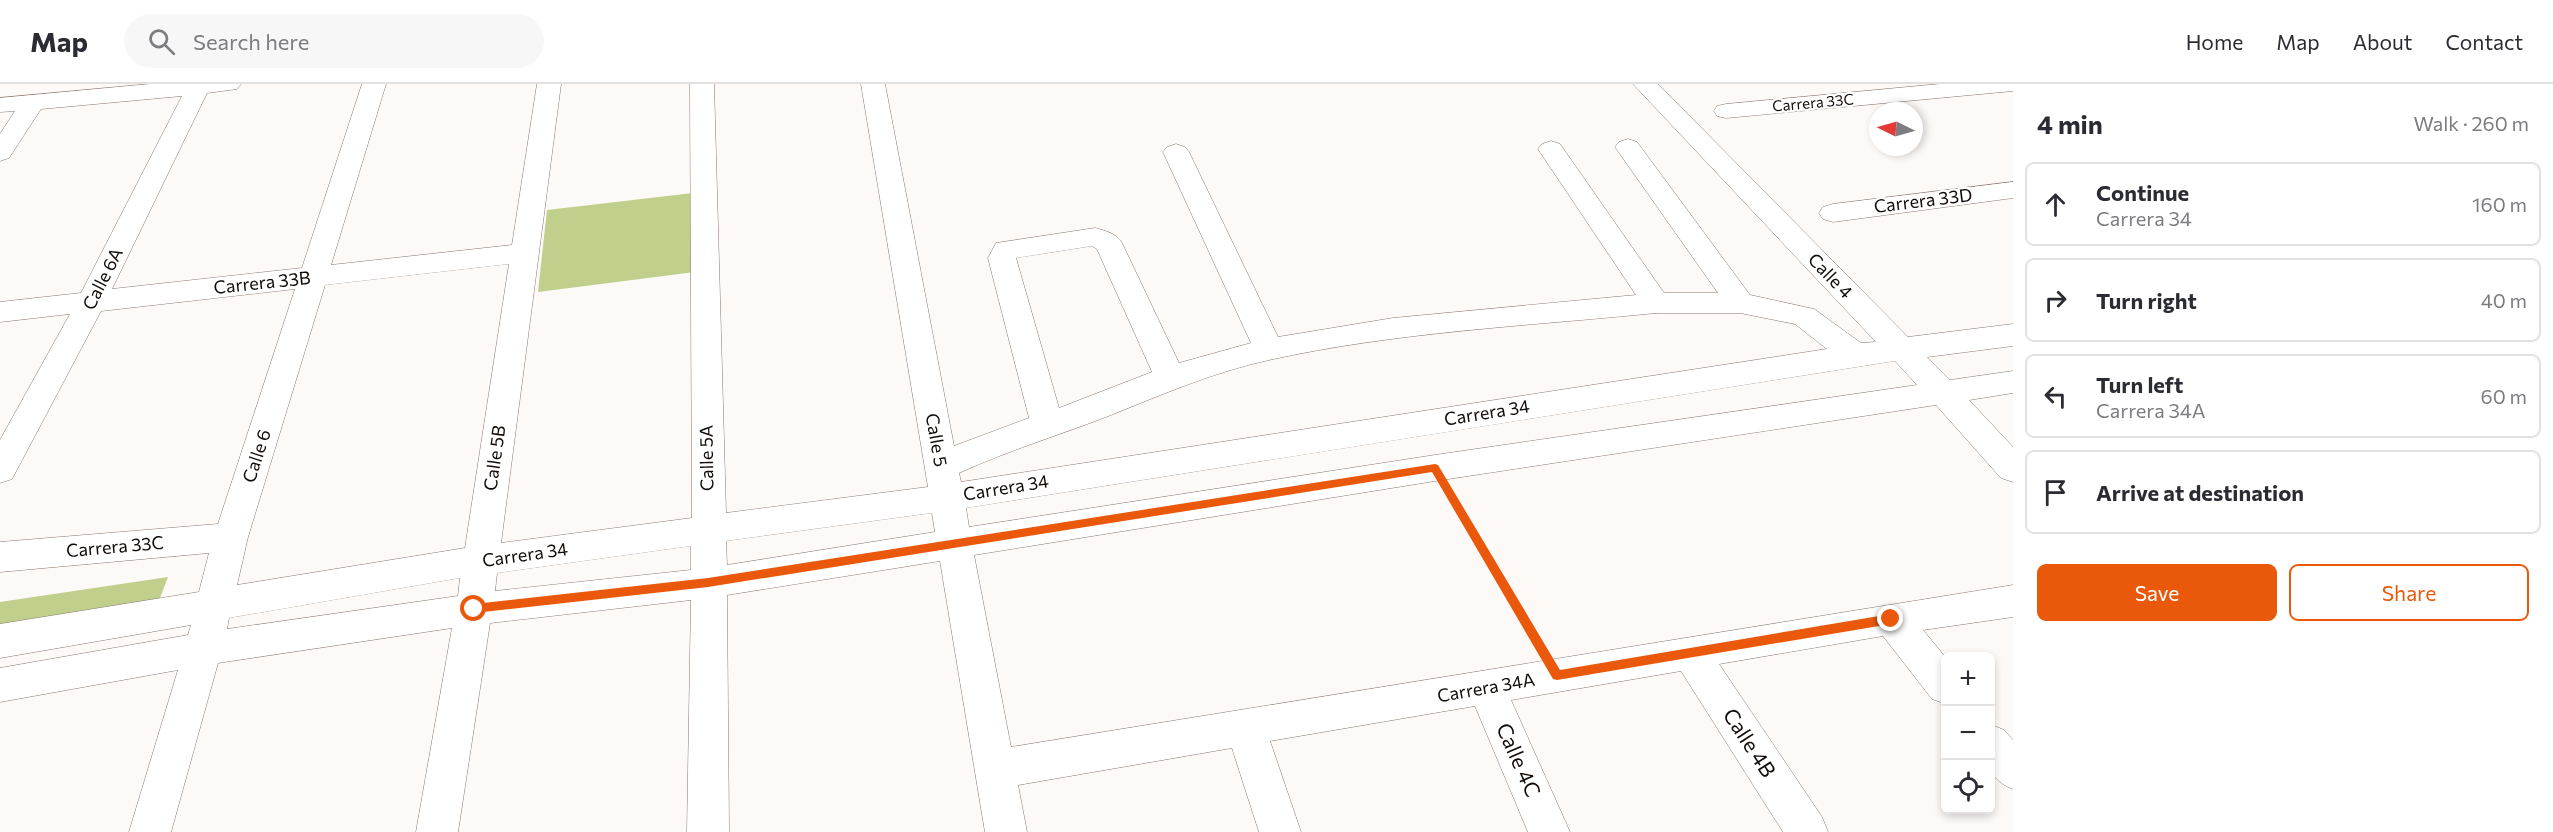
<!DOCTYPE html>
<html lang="en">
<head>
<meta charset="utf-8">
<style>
  :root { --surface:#fff; --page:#f7f7f7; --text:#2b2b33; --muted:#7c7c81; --line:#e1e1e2; --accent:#ea580c }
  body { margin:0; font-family:Commissioner,sans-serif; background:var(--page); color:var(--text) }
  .controls { position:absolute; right:18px; bottom:18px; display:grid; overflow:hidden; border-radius:9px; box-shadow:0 3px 9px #0003 }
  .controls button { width:54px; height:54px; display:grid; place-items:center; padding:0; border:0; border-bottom:2px solid var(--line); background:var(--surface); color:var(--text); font:30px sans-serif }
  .compass { position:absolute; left:1869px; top:18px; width:54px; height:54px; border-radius:50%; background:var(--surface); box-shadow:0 3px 9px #0003; rotate:275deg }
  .stop { position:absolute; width:18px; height:18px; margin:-14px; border:4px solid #ea580c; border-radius:50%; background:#fff }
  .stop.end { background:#ea580c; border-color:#fff; box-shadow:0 2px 6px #0008 }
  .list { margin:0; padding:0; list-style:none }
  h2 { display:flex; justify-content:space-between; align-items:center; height:78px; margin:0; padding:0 24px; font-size:26px }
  h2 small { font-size:20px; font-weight:400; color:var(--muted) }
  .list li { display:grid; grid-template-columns:39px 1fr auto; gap:18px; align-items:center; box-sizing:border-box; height:84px; margin:0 12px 12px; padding:0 12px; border:2px solid var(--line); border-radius:9px }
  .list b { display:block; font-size:22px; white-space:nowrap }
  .list p { margin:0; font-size:20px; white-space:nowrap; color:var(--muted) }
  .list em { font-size:20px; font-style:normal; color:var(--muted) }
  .actions { display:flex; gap:12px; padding:18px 24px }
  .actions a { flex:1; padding:14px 0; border:2px solid var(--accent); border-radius:9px; text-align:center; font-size:21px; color:var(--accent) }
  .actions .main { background:var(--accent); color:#fff }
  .icon { flex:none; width:33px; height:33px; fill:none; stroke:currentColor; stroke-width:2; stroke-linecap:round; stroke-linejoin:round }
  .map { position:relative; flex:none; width:2013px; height:748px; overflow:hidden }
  header { display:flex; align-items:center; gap:36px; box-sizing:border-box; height:84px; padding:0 30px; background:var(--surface); border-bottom:2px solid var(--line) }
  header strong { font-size:28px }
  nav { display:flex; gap:33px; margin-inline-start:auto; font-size:21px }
  .search { width:420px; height:54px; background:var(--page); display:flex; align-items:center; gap:15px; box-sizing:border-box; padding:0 21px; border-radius:33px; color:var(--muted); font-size:22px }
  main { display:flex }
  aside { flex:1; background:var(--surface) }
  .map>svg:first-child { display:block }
  .green { fill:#c1cf8d }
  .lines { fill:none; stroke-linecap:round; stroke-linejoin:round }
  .minor-casing { stroke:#8a766d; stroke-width:1 }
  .path { stroke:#888280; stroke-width:4.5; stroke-dasharray:3 5; stroke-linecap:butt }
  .minor { fill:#fff; fill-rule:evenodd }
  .route { fill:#ea580c }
  .labels { text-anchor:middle; stroke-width:4.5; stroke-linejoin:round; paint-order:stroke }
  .far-street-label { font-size:15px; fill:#110a07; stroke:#fff }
  .street-label { font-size:18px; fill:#110a07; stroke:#fff }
  .near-street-label { font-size:21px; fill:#110a07; stroke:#fff }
</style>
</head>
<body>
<header>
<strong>Map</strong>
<div class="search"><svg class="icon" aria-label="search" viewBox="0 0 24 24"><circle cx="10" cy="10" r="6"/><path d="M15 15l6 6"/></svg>Search here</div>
<nav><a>Home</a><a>Map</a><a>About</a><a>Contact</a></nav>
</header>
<main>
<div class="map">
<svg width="2013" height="748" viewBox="0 0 2013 748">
  <rect width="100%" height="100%" fill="#fdf9f7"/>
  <g class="green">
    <polygon points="693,109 695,188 538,208 547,126"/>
    <polygon points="168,493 158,519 0,547 0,518"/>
  </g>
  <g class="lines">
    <defs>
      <g id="minor">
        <path d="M 150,0 L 241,0 L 237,5 L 207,9 L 112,205 L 302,184 L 362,0 L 386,0 L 331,181 L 512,161 L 537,0 L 561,0 L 501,459 L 692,434 L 690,0 L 714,0 L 726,429 L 928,403 L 861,0 L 885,0 L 954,362 L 1029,334 L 988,174 L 996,159 L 1095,144 C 1106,147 1116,149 1122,159 L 1179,279 L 1251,259 L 1163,68 L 1167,63 L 1176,60 L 1185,63 L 1189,68 L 1278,253 L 1393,234 L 1636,211 L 1538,65 L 1542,60 L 1551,57 L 1560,60 L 1664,209 L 1718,209 L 1615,63 L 1619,58 L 1628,55 L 1637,58 L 1750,211 L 1814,225 L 1861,259 L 1876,258 L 1633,0 L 1658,0 L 1908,253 L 2013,240 L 2013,262 L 1927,273 L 1950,296 L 2013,287 L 2013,309 L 1969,316 L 2013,363 L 2013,398 L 2001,394 L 1936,321 L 1435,397 L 974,471 L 1011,663 L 2013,501 L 2013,533 L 1923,546 L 1946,574 L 1946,620 L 1932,615 L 1883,552 L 1719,580 L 1822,733 L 1828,748 L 1783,748 L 1681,587 L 1511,616 L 1570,748 L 1528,748 L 1475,622 L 1270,657 L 1301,748 L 1259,748 L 1232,664 L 1018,701 L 1027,748 L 985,748 L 940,477 L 727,511 L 729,748 L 687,748 L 691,516 L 490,539 L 458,748 L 416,748 L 452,544 L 218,579 L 171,748 L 129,748 L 178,586 L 0,618 L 0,584 L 188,551 L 191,541 L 0,574 L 0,540 L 199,508 L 209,469 L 0,488 L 0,458 L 218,440 L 295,205 L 101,227 L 12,395 L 0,399 L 0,356 L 70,230 L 0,238 L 0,218 L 81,209 L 182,12 L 41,25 L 9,74 L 0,77 L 0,50 L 15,27 L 0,28 L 0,14 ZM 1092,162 L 1097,165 L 1152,288 L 1059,324 L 1016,174 ZM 509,180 L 465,464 L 237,501 L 248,453 L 325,201 ZM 1656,229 L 1740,229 L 1795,240 L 1827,265 L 961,398 L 959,389 C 1009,366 1060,351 1111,331 C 1163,310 1214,288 1269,276 C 1395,248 1528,242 1656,229 ZM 1895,277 L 1917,301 L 1435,371 L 969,443 L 966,424 ZM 932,429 L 935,448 L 727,481 L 726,457 ZM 691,462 L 691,486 L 495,507 L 497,489 ZM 460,494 L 458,512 L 227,545 L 229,534 Z"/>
        <polygon points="1940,0 2013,0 2013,7 1726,34 1717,32 1714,27 1717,22 1726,20"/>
        <polygon points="2013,98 2013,114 1833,138 1823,135 1819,129 1823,123 1833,120"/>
        <path d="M 1990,640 L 2004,646 L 2013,656 L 2013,705 C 1981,693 1990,670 1990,640 Z"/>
      </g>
    </defs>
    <use href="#minor" class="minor-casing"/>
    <polyline class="path" points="1452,414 1539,560"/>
    <use href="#minor" class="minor"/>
  </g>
  <polygon class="route" points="1435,380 1438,381 1560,586 1891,530 1896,535 1891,540 1557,596 1553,595 1432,388 708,503 474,529 469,525 474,520 708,494"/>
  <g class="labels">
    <g class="far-street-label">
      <text transform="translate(1813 19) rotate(-5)" y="5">Carrera 33C</text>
    </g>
    <g class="street-label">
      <text transform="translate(1923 117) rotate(-7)" y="6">Carrera 33D</text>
      <text transform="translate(1830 192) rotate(46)" y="6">Calle 4</text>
      <text transform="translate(103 195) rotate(-63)" y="6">Calle 6A</text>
      <text transform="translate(262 199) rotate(-6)" y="6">Carrera 33B</text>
      <text transform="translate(1487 329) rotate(-9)" y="6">Carrera 34</text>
      <text transform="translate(936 356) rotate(80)" y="6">Calle 5</text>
      <text transform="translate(257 372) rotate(-72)" y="6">Calle 6</text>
      <text transform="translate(495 374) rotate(-82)" y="6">Calle 5B</text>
      <text transform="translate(707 374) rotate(-91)" y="6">Calle 5A</text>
      <text transform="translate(1006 404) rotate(-9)" y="6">Carrera 34</text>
      <text transform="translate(115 463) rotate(-5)" y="6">Carrera 33C</text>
      <text transform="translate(525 471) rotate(-8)" y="6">Carrera 34</text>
      <text transform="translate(1486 604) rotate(-10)" y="6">Carrera 34A</text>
    </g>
    <g class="near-street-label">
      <text transform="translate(1749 659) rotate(57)" y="7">Calle 4B</text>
      <text transform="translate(1518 676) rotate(66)" y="7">Calle 4C</text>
    </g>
  </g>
</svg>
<div class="controls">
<button>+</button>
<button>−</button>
<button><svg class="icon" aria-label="locate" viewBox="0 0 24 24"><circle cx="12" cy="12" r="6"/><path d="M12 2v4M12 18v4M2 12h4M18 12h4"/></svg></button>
</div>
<svg class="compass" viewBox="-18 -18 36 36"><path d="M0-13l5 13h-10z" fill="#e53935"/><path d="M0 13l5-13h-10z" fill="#7c7c81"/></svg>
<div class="stop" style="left:474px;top:525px"></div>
<div class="stop end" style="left:1891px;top:535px"></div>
</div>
<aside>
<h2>4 min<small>Walk · 260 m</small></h2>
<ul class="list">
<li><svg class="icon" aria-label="ahead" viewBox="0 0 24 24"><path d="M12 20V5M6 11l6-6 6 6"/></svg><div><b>Continue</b><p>Carrera 34</p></div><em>160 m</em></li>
<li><svg class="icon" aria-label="right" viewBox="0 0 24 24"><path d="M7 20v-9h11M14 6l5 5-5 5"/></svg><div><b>Turn right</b></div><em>40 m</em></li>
<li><svg class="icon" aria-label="left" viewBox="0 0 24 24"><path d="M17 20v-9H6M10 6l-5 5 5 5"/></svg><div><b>Turn left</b><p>Carrera 34A</p></div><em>60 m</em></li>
<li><svg class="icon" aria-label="arrive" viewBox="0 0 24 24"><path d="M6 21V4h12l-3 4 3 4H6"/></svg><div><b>Arrive at destination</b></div></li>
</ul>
<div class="actions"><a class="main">Save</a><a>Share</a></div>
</aside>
</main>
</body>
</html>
